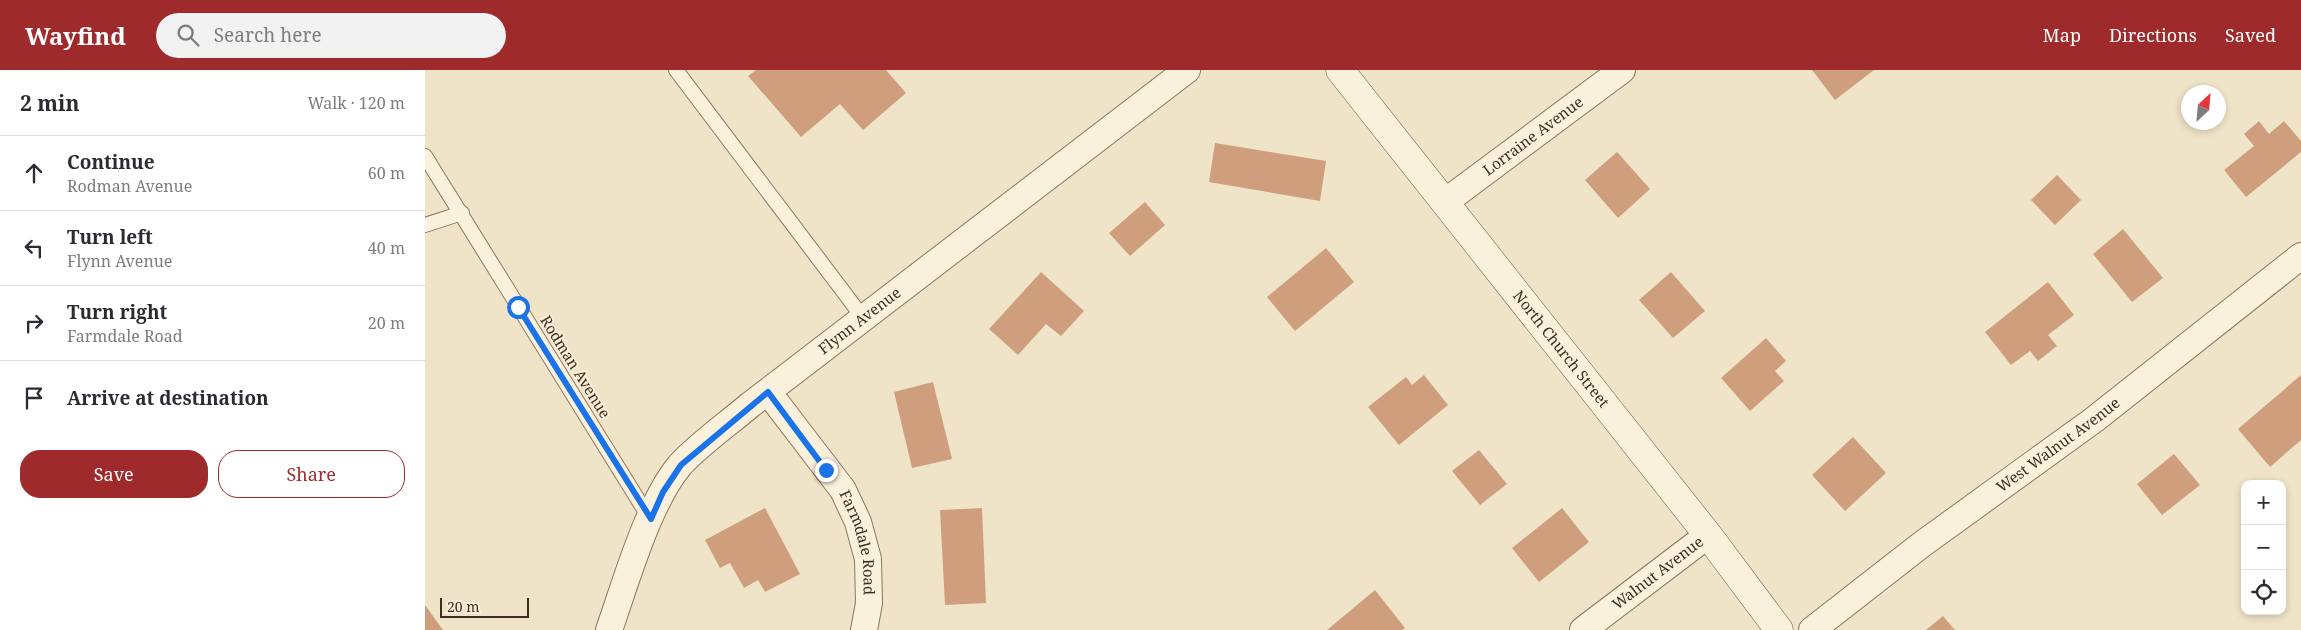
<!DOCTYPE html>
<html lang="en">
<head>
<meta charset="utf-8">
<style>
  :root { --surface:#fff; --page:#f2f2f3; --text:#2b2b33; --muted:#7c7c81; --line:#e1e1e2; --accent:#9e2a2b }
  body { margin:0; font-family:"Noto Serif",serif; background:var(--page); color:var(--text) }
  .controls { position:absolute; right:15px; bottom:15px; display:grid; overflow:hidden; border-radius:10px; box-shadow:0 2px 8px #0003 }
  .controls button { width:45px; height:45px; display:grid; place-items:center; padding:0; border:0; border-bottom:1px solid var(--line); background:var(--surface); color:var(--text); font:25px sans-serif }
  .compass { position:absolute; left:1756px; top:15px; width:45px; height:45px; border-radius:50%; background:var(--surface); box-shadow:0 2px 8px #0003; rotate:26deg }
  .scale { position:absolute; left:15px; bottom:12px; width:89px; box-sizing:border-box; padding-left:5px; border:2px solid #3d2e20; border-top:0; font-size:14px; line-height:18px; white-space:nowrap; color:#3d2e20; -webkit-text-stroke:4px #f7eed8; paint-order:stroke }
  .stop { position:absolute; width:15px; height:15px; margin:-11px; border:4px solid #1a73e8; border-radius:50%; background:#fff }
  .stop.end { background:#1a73e8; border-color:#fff; box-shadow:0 1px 5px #0008 }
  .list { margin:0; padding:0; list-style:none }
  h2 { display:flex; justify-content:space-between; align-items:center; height:65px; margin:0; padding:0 20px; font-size:21px }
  h2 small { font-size:16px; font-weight:400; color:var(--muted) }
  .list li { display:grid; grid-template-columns:32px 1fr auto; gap:15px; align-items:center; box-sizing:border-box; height:75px; padding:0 20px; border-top:1px solid var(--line) }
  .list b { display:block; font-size:19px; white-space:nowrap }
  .list p { margin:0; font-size:16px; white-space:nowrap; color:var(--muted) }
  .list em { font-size:16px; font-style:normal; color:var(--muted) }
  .actions { display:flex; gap:10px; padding:15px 20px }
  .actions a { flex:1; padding:11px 0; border:1px solid var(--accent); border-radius:20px; text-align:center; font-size:18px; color:var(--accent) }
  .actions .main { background:var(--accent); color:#fff }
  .icon { flex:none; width:28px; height:28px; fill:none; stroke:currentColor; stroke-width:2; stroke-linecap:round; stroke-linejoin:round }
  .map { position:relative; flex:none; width:1876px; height:560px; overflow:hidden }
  header { display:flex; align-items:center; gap:30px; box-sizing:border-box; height:70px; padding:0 25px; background:var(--accent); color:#fff }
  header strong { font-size:24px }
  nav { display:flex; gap:28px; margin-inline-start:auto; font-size:18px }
  .search { width:350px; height:45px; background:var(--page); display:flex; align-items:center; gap:12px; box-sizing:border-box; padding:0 18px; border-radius:28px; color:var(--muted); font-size:19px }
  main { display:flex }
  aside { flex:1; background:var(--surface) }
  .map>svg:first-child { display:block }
  .building { fill:#cf9f7d }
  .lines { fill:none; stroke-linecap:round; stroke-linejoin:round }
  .lane-casing { stroke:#8d765c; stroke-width:16 }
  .street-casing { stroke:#8d765c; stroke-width:28 }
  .secondary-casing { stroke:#6f573f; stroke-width:29 }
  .lane { stroke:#faf1dc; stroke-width:14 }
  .street { stroke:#faf1dc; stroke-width:26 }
  .secondary { stroke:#faf1dc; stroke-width:28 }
  .route { stroke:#1a73e8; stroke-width:6 }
  .labels { text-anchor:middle; stroke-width:4; stroke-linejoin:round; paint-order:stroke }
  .street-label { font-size:15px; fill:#3d2e20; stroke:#f7eed8 }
</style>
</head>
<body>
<header>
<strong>Wayfind</strong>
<div class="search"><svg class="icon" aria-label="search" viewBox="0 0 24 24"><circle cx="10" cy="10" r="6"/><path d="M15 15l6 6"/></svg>Search here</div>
<nav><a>Map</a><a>Directions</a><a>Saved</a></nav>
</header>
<main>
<aside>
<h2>2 min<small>Walk · 120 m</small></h2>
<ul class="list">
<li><svg class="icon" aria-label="ahead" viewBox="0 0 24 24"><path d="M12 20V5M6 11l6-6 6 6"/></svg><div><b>Continue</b><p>Rodman Avenue</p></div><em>60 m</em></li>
<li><svg class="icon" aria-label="left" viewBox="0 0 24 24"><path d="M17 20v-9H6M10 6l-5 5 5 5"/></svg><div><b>Turn left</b><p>Flynn Avenue</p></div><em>40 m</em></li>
<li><svg class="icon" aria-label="right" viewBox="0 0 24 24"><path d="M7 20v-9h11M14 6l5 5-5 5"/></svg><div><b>Turn right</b><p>Farmdale Road</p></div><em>20 m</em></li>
<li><svg class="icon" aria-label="arrive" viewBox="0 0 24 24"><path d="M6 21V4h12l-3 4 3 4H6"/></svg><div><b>Arrive at destination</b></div></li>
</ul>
<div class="actions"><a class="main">Save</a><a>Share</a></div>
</aside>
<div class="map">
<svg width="1876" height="560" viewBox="0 0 1876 560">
  <rect width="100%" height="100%" fill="#f0e4c8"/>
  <g class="building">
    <polygon points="331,0 461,0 481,23 438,60 415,34 376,67 323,6"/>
    <polygon points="1387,0 1449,0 1410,30"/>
    <polygon points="1834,51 1844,64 1859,51 1876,71 1876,82 1821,127 1799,100 1829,76 1819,64"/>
    <polygon points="790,73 901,91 895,131 784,112"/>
    <polygon points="1192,82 1225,119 1193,148 1160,110"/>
    <polygon points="1632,105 1656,130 1630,155 1606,130"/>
    <polygon points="720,132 740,155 705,186 684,163"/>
    <polygon points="1698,159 1738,208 1707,232 1668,184"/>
    <polygon points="901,178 929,212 870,261 842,227"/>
    <polygon points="616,202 659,241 636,266 621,254 593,285 564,259"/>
    <polygon points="1246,202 1280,241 1248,268 1214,230"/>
    <polygon points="1623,212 1649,245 1623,265 1632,276 1613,291 1605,281 1586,295 1560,262"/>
    <polygon points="1341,268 1361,291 1350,301 1359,311 1325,341 1296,308"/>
    <polygon points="999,305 1023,335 974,375 943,337 981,307 987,315"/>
    <polygon points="1876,305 1876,370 1845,397 1813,359"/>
    <polygon points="508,312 527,389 487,398 469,322"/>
    <polygon points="1428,367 1461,403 1420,441 1387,405"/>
    <polygon points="1054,380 1082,414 1055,435 1027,401"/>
    <polygon points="1749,384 1775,415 1737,445 1712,414"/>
    <polygon points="340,438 375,504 340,522 333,510 319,518 305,493 295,498 280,470"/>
    <polygon points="557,438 561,533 520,535 515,440"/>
    <polygon points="1137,438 1164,472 1114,512 1087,478"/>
    <polygon points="950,520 980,558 977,560 902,560"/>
    <polygon points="0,535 18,560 0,560"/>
    <polygon points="1518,546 1530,560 1501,560"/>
  </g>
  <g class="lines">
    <defs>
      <g id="lane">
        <polyline points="251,0 439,249"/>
        <polyline points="0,86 225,449"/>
        <polyline points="0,155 37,143"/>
      </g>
      <g id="street">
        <path id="s1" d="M 1020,132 L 1197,0"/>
        <path id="s2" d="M 343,322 L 418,420 L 433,452 L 443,489 L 444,533 L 439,560"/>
        <path id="s3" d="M 184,560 C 201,512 223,433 255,395 C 273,375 304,353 325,335 L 762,0"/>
        <path id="s4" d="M 1158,560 L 1283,465"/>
        <path id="s5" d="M 1387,560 L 1496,475 L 1670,349 L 1876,186"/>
      </g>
      <g id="secondary">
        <path id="s6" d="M 915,0 L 1283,465 L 1354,560"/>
      </g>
    </defs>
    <use href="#lane" class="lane-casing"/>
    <use href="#street" class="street-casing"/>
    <use href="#secondary" class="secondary-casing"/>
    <use href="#lane" class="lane"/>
    <use href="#street" class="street"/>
    <use href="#secondary" class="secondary"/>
  </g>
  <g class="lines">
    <polyline class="route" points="93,237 226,449 238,422 256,395 343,322 401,400"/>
  </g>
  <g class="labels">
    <g class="street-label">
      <text dy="5" stroke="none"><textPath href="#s1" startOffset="110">Lorraine Avenue</textPath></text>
      <text dy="5" stroke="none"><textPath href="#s3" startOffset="411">Flynn Avenue</textPath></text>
      <text dy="5" stroke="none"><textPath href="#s6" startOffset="356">North Church Street</textPath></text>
      <text transform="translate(150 297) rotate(58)" y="5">Rodman Avenue</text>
      <text dy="5" stroke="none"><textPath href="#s5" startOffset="308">West Walnut Avenue</textPath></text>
      <text dy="5" stroke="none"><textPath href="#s2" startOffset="179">Farmdale Road</textPath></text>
      <text dy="5" stroke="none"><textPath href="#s4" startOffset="94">Walnut Avenue</textPath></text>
    </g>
  </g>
</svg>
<div class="controls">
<button>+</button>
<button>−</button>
<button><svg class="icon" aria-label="locate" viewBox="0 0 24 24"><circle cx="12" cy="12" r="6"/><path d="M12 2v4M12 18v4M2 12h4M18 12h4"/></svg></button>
</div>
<svg class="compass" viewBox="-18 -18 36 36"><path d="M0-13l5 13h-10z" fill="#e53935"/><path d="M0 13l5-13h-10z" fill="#7c7c81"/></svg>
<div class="scale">20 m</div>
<div class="stop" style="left:93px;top:237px"></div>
<div class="stop end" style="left:401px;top:400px"></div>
</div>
</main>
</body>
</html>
